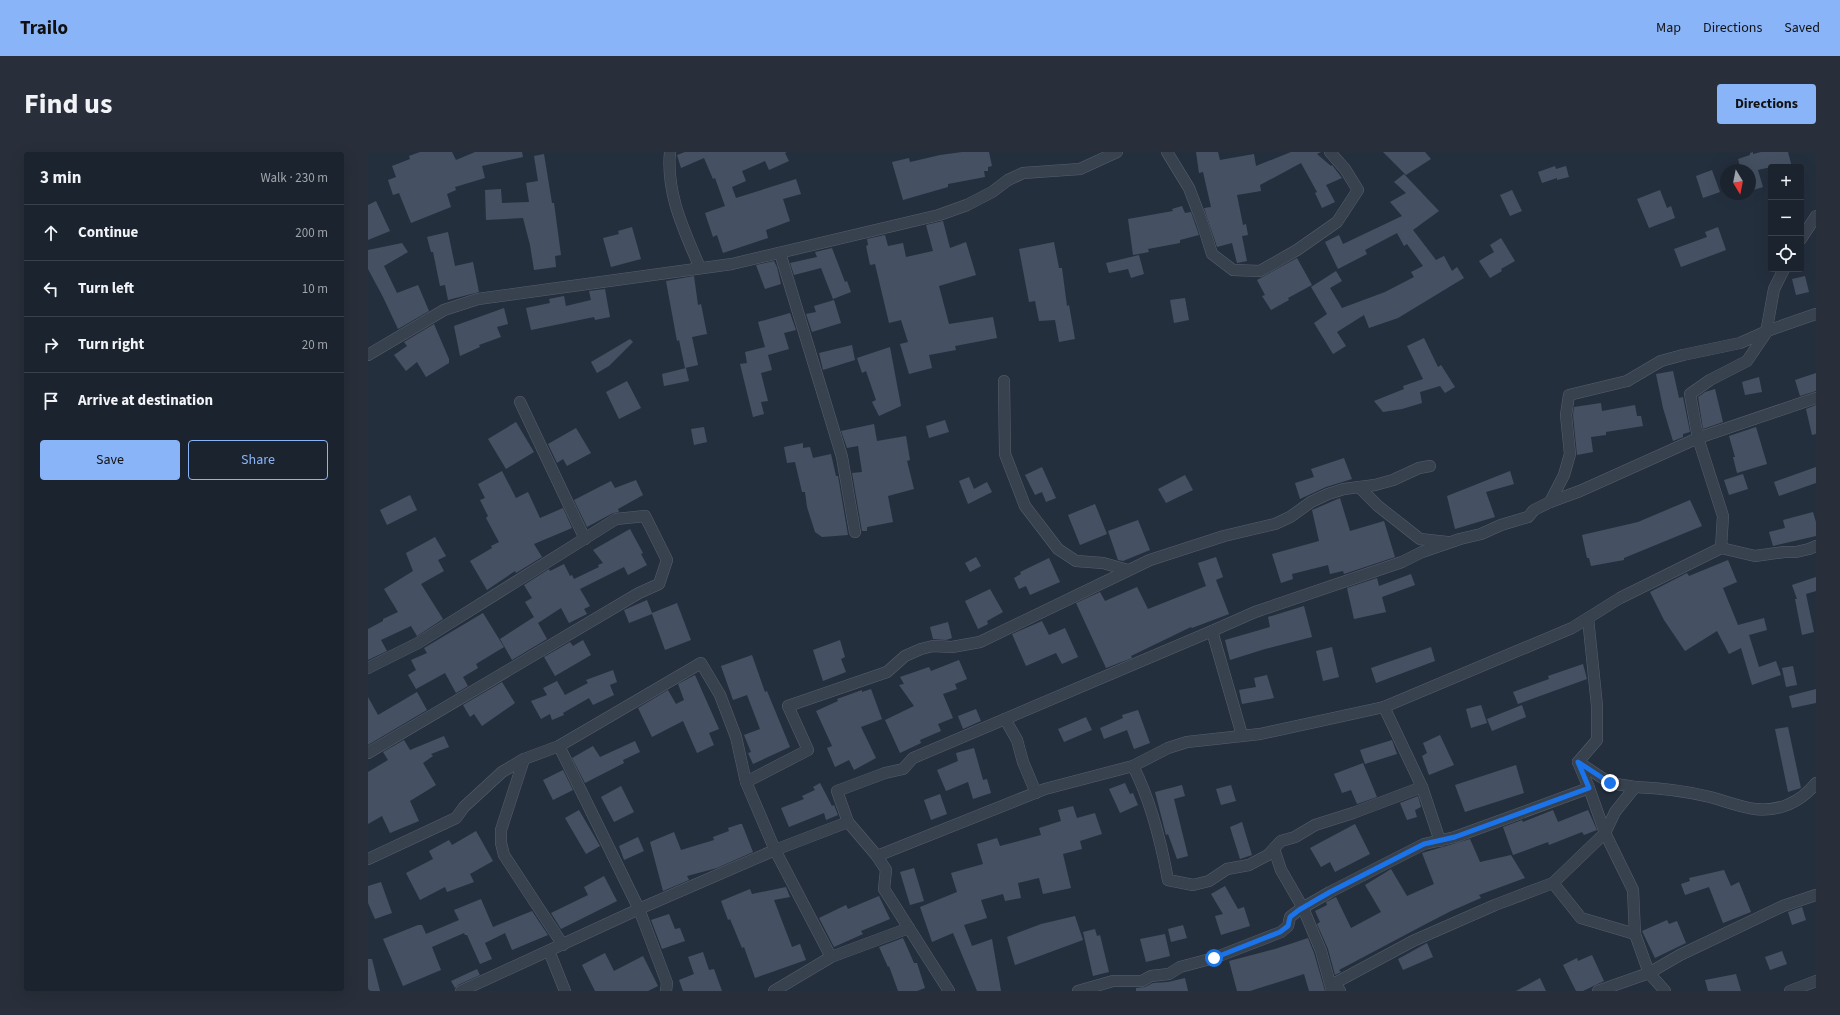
<!DOCTYPE html>
<html lang="en">
<head>
<meta charset="utf-8">
<style>
  :root { --surface:#1b232e; --page:#282f3a; --text:#f1f3f6; --muted:#a0a4aa; --line:#39404a; --accent:#8ab4f8 }
  body { margin:0; font-family:"Source Sans 3",sans-serif; background:var(--page); color:var(--text) }
  .controls { position:absolute; right:12px; top:12px; display:grid; overflow:hidden; border-radius:4px; box-shadow:0 4px 16px #0002 }
  .controls button { width:36px; height:36px; display:grid; place-items:center; padding:0; border:0; border-bottom:1px solid var(--line); background:var(--surface); color:var(--text); font:20px sans-serif }
  .compass { position:absolute; left:1352px; top:12px; width:36px; height:36px; border-radius:50%; background:var(--surface); box-shadow:0 4px 16px #0002; rotate:170deg }
  .stop { position:absolute; width:12px; height:12px; margin:-9px; border:3px solid #1a73e8; border-radius:50%; background:#fff }
  .stop.end { background:#1a73e8; border-color:#fff; box-shadow:0 1px 4px #0008 }
  .list { margin:0; padding:0; list-style:none }
  h2 { display:flex; justify-content:space-between; align-items:center; height:52px; margin:0; padding:0 16px; font-size:17px }
  h2 small { font-size:13px; font-weight:400; color:var(--muted) }
  .list li { display:grid; grid-template-columns:26px 1fr auto; gap:12px; align-items:center; box-sizing:border-box; height:56px; padding:0 16px; border-top:1px solid var(--line) }
  .list b { display:block; font-size:15px; white-space:nowrap }
  .list em { font-size:13px; font-style:normal; color:var(--muted) }
  .actions { display:flex; gap:8px; padding:12px 16px }
  .actions a { flex:1; padding:9px 0; border:1px solid var(--accent); border-radius:4px; text-align:center; font-size:14px; color:var(--accent) }
  .actions .main { background:var(--accent); color:#111 }
  .icon { flex:none; width:22px; height:22px; fill:none; stroke:currentColor; stroke-width:2; stroke-linecap:round; stroke-linejoin:round }
  .map { position:relative; flex:none; width:1448px; height:839px; overflow:hidden; border-radius:4px }
  header { display:flex; align-items:center; gap:24px; box-sizing:border-box; height:56px; padding:0 20px; background:var(--accent); color:#111 }
  header strong { font-size:19px }
  nav { display:flex; gap:22px; margin-inline-start:auto; font-size:14px }
  .intro { display:flex; align-items:center; justify-content:space-between; box-sizing:border-box; height:96px; padding:0 24px }
  h1 { margin:0; font-size:28px }
  .button { padding:10px 18px; border-radius:4px; background:var(--accent); color:#111; font-size:14px; font-weight:700 }
  main { display:flex; gap:24px; padding:0 24px }
  aside { flex:1; background:var(--surface); border-radius:4px; box-shadow:0 4px 16px #0002 }
  .map>svg:first-child { display:block }
  .building { fill:#455162 }
  .lines { fill:none; stroke-linecap:round; stroke-linejoin:round }
  .minor-casing { stroke:#565f6c; stroke-width:12 }
  .minor { stroke:#38414e; stroke-width:11 }
  .route { stroke:#1a73e8; stroke-width:5 }
</style>
</head>
<body>
<header>
<strong>Trailo</strong>
<nav><a>Map</a><a>Directions</a><a>Saved</a></nav>
</header>
<div class="intro"><h1>Find us</h1><a class="button">Directions</a></div>
<main>
<aside>
<h2>3 min<small>Walk · 230 m</small></h2>
<ul class="list">
<li><svg class="icon" aria-label="ahead" viewBox="0 0 24 24"><path d="M12 20V5M6 11l6-6 6 6"/></svg><div><b>Continue</b></div><em>200 m</em></li>
<li><svg class="icon" aria-label="left" viewBox="0 0 24 24"><path d="M17 20v-9H6M10 6l-5 5 5 5"/></svg><div><b>Turn left</b></div><em>10 m</em></li>
<li><svg class="icon" aria-label="right" viewBox="0 0 24 24"><path d="M7 20v-9h11M14 6l5 5-5 5"/></svg><div><b>Turn right</b></div><em>20 m</em></li>
<li><svg class="icon" aria-label="arrive" viewBox="0 0 24 24"><path d="M6 21V4h12l-3 4 3 4H6"/></svg><div><b>Arrive at destination</b></div></li>
</ul>
<div class="actions"><a class="main">Save</a><a>Share</a></div>
</aside>
<div class="map">
<svg width="1448" height="839" viewBox="0 0 1448 839">
  <rect width="100%" height="100%" fill="#242f3e"/>
  <g class="building">
    <polygon points="52,0 84,0 88,8 107,0 154,0 155,5 114,14 117,26 87,35 88,38 79,42 83,55 43,71 31,41 25,43 20,28 28,25 24,14 42,7 41,4"/>
    <polygon points="317,0 419,0 417,1 421,9 401,18 397,9 374,19 378,29 364,35 368,46 428,27 433,42 415,47 422,69 398,78 400,86 355,101 349,83 345,85 337,61 357,54 347,26 345,27 336,6 313,16 309,3"/>
    <polygon points="594,0 621,0 624,14 620,15 620,19 616,19 617,25 580,32 580,35 535,48 524,10 541,6 542,10 572,3"/>
    <polygon points="828,0 850,0 852,8 886,2 888,14 923,0 953,0 949,2 963,14 964,13 974,26 958,33 967,50 954,56 947,41 949,40 933,11 892,33 893,39 869,43 875,73 878,72 880,83 874,84 879,109 869,111 864,91 849,95 836,56 843,55 835,20 831,21"/>
    <polygon points="1015,0 1057,0 1063,7 1038,23"/>
    <polygon points="1385,0 1385,2 1393,0 1420,0 1424,15 1403,15 1390,18 1395,35 1382,39 1382,18 1373,18 1370,7 1382,3 1382,1"/>
    <polygon points="176,2 184,51 186,51 193,103 187,104 188,115 166,118 162,93 155,66 118,68 117,38 133,37 134,51 161,50 158,31 170,29 166,4"/>
    <polygon points="1187,14 1188,17 1198,14 1201,25 1189,28 1189,26 1174,31 1170,20"/>
    <polygon points="1344,18 1352,40 1335,46 1328,24"/>
    <polygon points="1036,22 1071,59 1045,78 1068,108 1076,104 1084,119 1089,115 1096,126 1030,166 1001,176 996,163 969,180 978,194 965,202 946,171 959,162 943,135 968,119 974,129 962,136 974,156 1017,140 1046,125 1043,120 1055,114 1039,92 1036,94 1029,81 997,98 999,102 970,117 957,90 971,83 975,92 1034,64 1022,50 1038,41 1026,30"/>
    <polygon points="1144,38 1154,59 1142,64 1132,43"/>
    <polygon points="1292,38 1299,56 1303,54 1307,66 1281,76 1269,47"/>
    <polygon points="8,49 22,79 0,88 0,53"/>
    <polygon points="814,54 817,61 823,60 831,83 812,88 812,91 780,97 781,100 765,103 760,67 805,59 804,57"/>
    <polygon points="575,69 582,96 598,90 608,123 571,134 581,172 625,165 629,186 587,194 588,198 561,203 564,216 541,222 532,192 540,190 533,168 521,171 507,112 502,113 498,94 500,93 499,87 517,83 520,94 535,91 538,105 565,99 558,73"/>
    <polygon points="264,75 273,107 243,115 235,86 251,82 250,79"/>
    <polygon points="1350,75 1358,98 1313,115 1306,97 1339,85 1337,80"/>
    <polygon points="80,80 87,114 105,110 111,140 80,148 77,133 72,134 65,100 63,100 59,85"/>
    <polygon points="1133,86 1147,109 1133,117 1134,119 1122,126 1111,109 1126,100 1122,93"/>
    <polygon points="686,90 691,116 694,116 699,154 701,153 707,187 691,190 687,168 671,169 667,149 661,150 651,97"/>
    <polygon points="34,91 40,100 16,114 29,141 50,133 61,159 30,177 15,145 0,117 0,98"/>
    <polygon points="464,96 477,130 479,129 483,140 465,147 453,116 426,123 422,111 449,105 447,100"/>
    <polygon points="771,103 776,122 763,126 760,117 741,121 738,111"/>
    <polygon points="929,106 944,133 920,146 921,148 903,158 894,144 897,143 889,128"/>
    <polygon points="406,109 409,115 413,132 397,137 388,113"/>
    <polygon points="326,124 330,153 333,152 339,182 324,185 330,213 317,216 311,188 309,189 298,129"/>
    <polygon points="1437,124 1441,140 1428,143 1424,127"/>
    <polygon points="237,137 242,165 227,168 226,165 163,178 158,156 182,151 181,147 196,144 198,154 223,148 221,139"/>
    <polygon points="817,146 821,168 806,171 802,148"/>
    <polygon points="466,148 473,171 444,180 438,162 448,160 446,154"/>
    <polygon points="136,156 140,172 129,175 133,185 111,193 112,195 92,204 86,174"/>
    <polygon points="422,161 428,178 416,181 421,197 400,203 404,218 393,221 400,249 393,250 396,262 385,265 372,212 379,211 377,200 397,195 390,170"/>
    <polygon points="66,172 81,207 81,211 58,225 49,210 38,219 26,203 39,194 36,190"/>
    <polygon points="1056,186 1070,215 1073,213 1087,235 1077,241 1072,234 1052,240 1054,251 1034,257 1015,260 1006,249 1036,237 1035,234 1055,227 1039,194"/>
    <polygon points="262,187 265,190 241,214 229,221 223,210"/>
    <polygon points="484,193 487,208 455,218 451,201"/>
    <polygon points="522,195 533,254 511,264 504,250 508,248 498,219 494,221 489,206"/>
    <polygon points="318,216 321,229 296,234 294,222"/>
    <polygon points="1305,219 1311,246 1315,245 1322,280 1315,282 1315,285 1305,289 1295,256 1288,222"/>
    <polygon points="1448,221 1448,239 1432,244 1427,228"/>
    <polygon points="1391,225 1394,240 1377,243 1374,230"/>
    <polygon points="259,229 273,256 251,267 238,240"/>
    <polygon points="1347,237 1355,270 1335,277 1330,245 1337,240"/>
    <polygon points="1233,251 1234,259 1267,253 1269,264 1273,264 1275,274 1238,280 1238,283 1223,285 1225,300 1209,303 1205,263 1206,255"/>
    <polygon points="1448,253 1448,282 1444,283 1438,257"/>
    <polygon points="577,268 581,280 561,286 558,274"/>
    <polygon points="148,270 166,300 138,317 120,287"/>
    <polygon points="506,272 509,289 538,284 542,308 539,309 546,337 520,344 525,370 499,375 499,379 494,379 484,321 494,320 490,294 479,296 473,279"/>
    <polygon points="336,275 339,290 326,293 323,277"/>
    <polygon points="1388,275 1399,312 1369,321 1365,305 1367,305 1361,284"/>
    <polygon points="208,276 223,301 199,314 195,307 189,311 180,292"/>
    <polygon points="435,291 435,296 442,295 445,306 463,302 468,324 470,324 480,383 454,385 447,380 439,355 437,340 434,340 427,310 419,311 416,295"/>
    <polygon points="976,306 984,327 958,335 932,347 927,331 946,325 943,317"/>
    <polygon points="674,315 688,346 678,350 674,340 667,343 657,323"/>
    <polygon points="1448,315 1448,331 1411,344 1406,330"/>
    <polygon points="134,319 148,346 160,340 172,366 195,356 204,376 166,392 174,405 148,421 147,419 119,438 102,409 124,396 123,394 131,390 118,366 120,364 112,348 117,346 110,332"/>
    <polygon points="1142,319 1146,332 1118,340 1127,365 1087,377 1079,344"/>
    <polygon points="1375,322 1380,337 1361,343 1356,328"/>
    <polygon points="817,323 825,338 798,351 790,337"/>
    <polygon points="601,325 606,337 619,330 624,340 600,352 591,329"/>
    <polygon points="268,328 275,343 250,357 251,360 245,361 219,375 206,348 243,329 247,336"/>
    <polygon points="42,343 49,358 19,373 12,358"/>
    <polygon points="972,346 982,379 1016,369 1027,405 976,422 975,419 962,422 960,413 924,422 925,427 913,431 904,402 951,389 944,358"/>
    <polygon points="1322,348 1334,374 1256,406 1256,408 1223,414 1221,406 1219,406 1214,383 1270,370"/>
    <polygon points="727,352 739,382 712,393 700,363"/>
    <polygon points="1445,360 1448,370 1448,384 1405,394 1401,380 1417,376 1415,368"/>
    <polygon points="770,368 782,398 755,409 750,408 740,379"/>
    <polygon points="262,377 275,401 273,402 279,413 260,423 256,415 212,437 222,454 216,457 219,462 201,471 193,456 170,471 179,487 144,508 132,487 166,465 157,450 164,446 156,433 181,417 182,419 196,412 202,424 204,423 206,427 231,415 230,413 235,411 225,398"/>
    <polygon points="67,385 78,404 70,408 76,419 53,432 75,467 49,484 43,474 13,488 19,499 0,508 0,477 15,469 15,467 30,460 16,437 45,419 38,401"/>
    <polygon points="608,405 613,414 602,420 597,411"/>
    <polygon points="848,405 855,425 848,428 861,462 824,476 823,475 763,504 764,506 738,516 708,451 732,440 737,449 769,435 780,457 838,434 830,411"/>
    <polygon points="681,406 692,430 662,443 658,434 651,437 646,426 653,422 652,420"/>
    <polygon points="1360,408 1369,430 1355,436 1370,473 1396,466 1399,478 1381,483 1391,515 1408,509 1413,523 1384,533 1373,496 1361,502 1349,479 1317,499 1296,468 1282,440 1319,421 1321,424"/>
    <polygon points="1043,422 1047,433 1014,445 1018,460 986,467 979,436 1009,426 1011,434"/>
    <polygon points="1448,425 1448,439 1438,442 1446,480 1434,483 1427,447 1429,447 1424,433"/>
    <polygon points="622,437 635,460 619,469 620,472 610,477 597,449"/>
    <polygon points="279,448 284,461 309,451 323,488 297,498 284,462 261,471 256,458"/>
    <polygon points="936,454 944,485 897,497 862,508 857,488 902,475 900,465"/>
    <polygon points="115,461 136,495 108,512 110,516 95,525 100,534 88,541 77,521 48,537 40,523 48,518 43,508 59,501 56,496"/>
    <polygon points="674,469 681,483 697,476 710,505 694,512 688,501 658,514 644,482"/>
    <polygon points="580,470 584,486 578,488 565,487 562,475"/>
    <polygon points="215,488 223,503 187,524 176,505 202,490 205,494"/>
    <polygon points="472,488 477,505 473,507 478,520 455,529 445,498"/>
    <polygon points="964,495 971,525 955,529 948,499"/>
    <polygon points="1063,495 1067,509 1008,531 1003,516"/>
    <polygon points="384,503 397,540 399,539 422,595 385,612 380,601 383,600 376,583 392,577 379,543 365,548 353,514"/>
    <polygon points="591,508 599,527 587,532 589,537 575,542 585,566 570,572 573,579 552,588 553,591 532,601 517,568 546,554 531,533 536,532 532,525 561,515 563,519"/>
    <polygon points="1215,512 1219,527 1150,552 1145,540 1181,527 1180,524"/>
    <polygon points="1425,514 1429,533 1418,535 1414,516"/>
    <polygon points="245,518 249,530 242,533 246,543 225,553 221,546 195,561 196,563 184,568 182,562 173,567 163,549 179,543 175,536 189,529 197,543 220,531 218,528"/>
    <polygon points="327,523 351,577 341,581 346,593 329,601 315,569 284,585 270,556 300,538 308,552 316,548 310,532"/>
    <polygon points="899,523 906,546 874,552 871,538 888,535 886,526"/>
    <polygon points="134,530 147,551 114,574 106,562 102,565 95,553"/>
    <polygon points="503,537 514,567 493,575 508,606 486,618 481,608 467,615 459,596 464,594 448,559 470,549 469,547 494,538 494,540"/>
    <polygon points="1448,537 1448,551 1424,556 1421,544"/>
    <polygon points="49,540 59,558 0,593 0,545 10,563"/>
    <polygon points="1113,553 1119,571 1103,576 1098,557"/>
    <polygon points="1154,553 1158,565 1124,579 1119,567"/>
    <polygon points="608,557 613,569 595,577 590,564"/>
    <polygon points="770,558 782,591 766,597 759,578 736,587 732,576 755,566 754,563"/>
    <polygon points="718,565 724,578 696,590 690,577"/>
    <polygon points="1420,575 1433,636 1420,640 1407,577"/>
    <polygon points="1072,583 1086,613 1061,623 1054,604 1059,601 1055,591"/>
    <polygon points="76,584 81,595 63,602 65,604 55,611 68,633 42,649 51,669 22,681 14,664 0,672 0,620 20,608 15,600 36,588 42,598"/>
    <polygon points="1024,588 1029,602 997,612 992,598"/>
    <polygon points="267,589 272,600 255,608 256,611 217,631 204,606 225,594 232,605"/>
    <polygon points="606,596 615,628 619,627 623,641 605,647 600,630 578,639 569,618 590,609 588,601"/>
    <polygon points="995,611 1009,645 989,652 983,638 974,641 966,622"/>
    <polygon points="1148,613 1156,641 1097,660 1087,633"/>
    <polygon points="195,618 205,638 185,648 175,628"/>
    <polygon points="452,631 464,654 466,653 470,663 458,668 456,661 421,675 413,656 436,647 434,644 447,638 445,635"/>
    <polygon points="757,631 762,642 765,641 770,653 752,661 741,637"/>
    <polygon points="814,633 817,644 806,647 820,704 809,707 800,682 798,683 787,640"/>
    <polygon points="863,633 868,649 853,653 848,637"/>
    <polygon points="253,634 266,660 246,670 233,645"/>
    <polygon points="572,642 579,662 563,668 556,648"/>
    <polygon points="1050,644 1053,655 1047,658 1049,665 1039,668 1032,651"/>
    <polygon points="705,654 709,666 727,661 734,682 712,689 714,697 695,702 703,736 675,742 671,726 650,731 653,746 637,749 635,742 613,748 619,766 596,773 604,794 624,787 633,839 609,839 585,781 564,790 552,755 589,740 583,721 615,712 609,692 629,686 632,694 673,683 671,676 693,669 690,658"/>
    <polygon points="211,658 232,694 218,702 197,666"/>
    <polygon points="1185,658 1190,670 1220,658 1229,678 1216,683 1214,680 1181,693 1180,690 1145,703 1135,675 1154,668 1155,670"/>
    <polygon points="874,670 884,703 872,707 862,675"/>
    <polygon points="372,672 374,672 385,700 349,716 319,724 321,728 295,739 282,690 306,680 313,698 346,688 345,685 361,679 360,676"/>
    <polygon points="987,672 1002,702 967,720 962,710 953,715 942,696"/>
    <polygon points="108,679 125,709 102,722 106,730 79,740 77,735 52,748 38,721 65,707 61,699 81,688 84,693"/>
    <polygon points="270,685 276,699 256,708 251,694"/>
    <polygon points="1102,687 1112,710 1143,703 1157,726 1111,743 1113,746 1083,759 1054,774 971,818 973,820 967,823 960,797 949,772 952,770 947,759 959,753 958,750 968,745 983,776 1013,760 997,733 1023,717 1039,744 1066,732 1054,701"/>
    <polygon points="546,716 556,749 542,753 532,720"/>
    <polygon points="1356,718 1363,734 1371,730 1383,760 1355,771 1341,735 1317,743 1313,732 1322,729 1321,726"/>
    <polygon points="236,724 249,749 193,777 183,761 220,743 216,735"/>
    <polygon points="13,730 24,761 7,767 0,751 0,734"/>
    <polygon points="857,734 870,757 876,755 882,774 853,783 847,764 855,762 843,742"/>
    <polygon points="418,735 422,745 406,748 424,795 432,792 438,808 387,826 376,795 374,796 362,767 360,768 353,749 382,737 384,742"/>
    <polygon points="511,744 522,767 493,779 495,782 466,795 451,766 478,753 480,757"/>
    <polygon points="113,747 125,775 164,759 180,783 144,798 137,781 117,791 124,807 112,812 99,783 97,783 96,781 64,795 73,818 35,834 15,787 50,773 54,773 58,782 91,768 86,758"/>
    <polygon points="1434,755 1438,768 1424,773 1420,760"/>
    <polygon points="301,762 307,777 312,776 317,789 294,797 283,768"/>
    <polygon points="707,764 715,788 647,813 639,785 673,772"/>
    <polygon points="1299,768 1301,772 1309,769 1318,791 1287,806 1274,779"/>
    <polygon points="815,773 819,786 803,790 800,777"/>
    <polygon points="727,777 729,784 732,783 741,820 725,824 715,780"/>
    <polygon points="797,782 802,804 778,810 772,787"/>
    <polygon points="535,786 546,811 549,811 557,836 549,839 530,839 521,814 520,815 511,795"/>
    <polygon points="940,786 946,801 957,839 941,839 936,822 882,839 869,839 861,809 907,797"/>
    <polygon points="1059,791 1065,805 1035,818 1030,807"/>
    <polygon points="1414,799 1419,812 1402,818 1397,805"/>
    <polygon points="335,800 341,818 346,817 354,839 315,839 311,828 326,822 320,805"/>
    <polygon points="237,801 246,819 275,804 290,834 280,839 227,839 214,813"/>
    <polygon points="1224,803 1236,829 1215,839 1208,839 1195,813 1209,806 1210,809"/>
    <polygon points="0,807 4,807 12,839 0,839"/>
    <polygon points="109,817 112,823 90,833 87,836 83,829"/>
    <polygon points="1368,822 1373,839 1340,839 1337,828"/>
    <polygon points="817,826 820,839 768,839 768,836 777,835 785,831 800,830"/>
    <polygon points="1172,826 1178,839 1148,839"/>
  </g>
  <g class="lines">
    <defs>
      <g id="minor">
        <path d="M 302,0 C 298,42 316,78 332,116"/>
        <polyline points="799,0 821,36 834,70 844,102 865,118 892,119 929,98 969,70 990,38 977,17 962,0"/>
        <polyline points="1433,87 1448,64"/>
        <polyline points="412,101 474,305 487,380"/>
        <polyline points="0,203 76,158 110,147 364,112 571,63 599,53 624,40 640,28 655,21 712,17 749,0"/>
        <polyline points="636,229 637,302 657,354 690,397 708,409 735,411 760,418"/>
        <polyline points="152,250 217,387"/>
        <polyline points="991,335 1010,354 1052,387 1079,390"/>
        <polyline points="1182,350 1196,323 1202,302 1198,263 1201,243 1259,229 1293,209 1315,203 1372,191 1399,179 1448,162"/>
        <polyline points="1353,396 1355,364 1330,286 1322,242 1342,228 1379,209 1398,181 1406,137 1416,117"/>
        <polyline points="844,479 874,583"/>
        <polyline points="0,516 50,491 248,367 277,364 299,408 291,432 271,441 0,601"/>
        <polyline points="1016,555 1054,635 1072,689"/>
        <polyline points="637,567 649,588 655,610 668,641"/>
        <polyline points="191,594 271,757 299,831 298,839"/>
        <polyline points="156,607 133,678 133,691 136,703 195,793"/>
        <polyline points="1210,610 1242,631 1267,635 1247,660 1237,681 1265,738 1267,782"/>
        <path d="M 765,614 C 783,649 793,690 800,728 L 825,733 L 841,729 L 859,717 L 881,713 L 900,703 L 913,689 L 927,685 L 947,673 L 985,661 L 1054,635"/>
        <path d="M 1267,635 C 1292,636 1318,639 1342,645 C 1357,649 1372,655 1387,657 C 1411,660 1433,650 1448,631"/>
        <polyline points="480,670 469,639 517,621 535,617 545,606 844,479 887,460 1034,410 1054,400 1092,387 1113,382 1133,373 1160,365 1166,358 1182,350 1212,339 1330,286 1448,246"/>
        <polyline points="906,697 913,718 935,756 953,799 964,839"/>
        <polyline points="509,704 677,637 765,614 800,596 819,590 892,582 1016,555 1204,476 1252,446 1353,396 1387,404 1416,400 1428,400 1441,397 1448,394"/>
        <polyline points="0,707 88,666 96,655 134,620 156,607 191,594 333,511 352,543 368,585 378,630"/>
        <polyline points="1185,731 1213,766 1267,782 1281,821 1297,839"/>
        <polyline points="181,799 197,839"/>
        <polyline points="463,805 407,698 378,630 440,598 420,554 519,520 537,504 553,497 565,494 584,495 612,490 782,408 856,384 907,372 922,365 943,350 960,342 976,337 1007,333 1025,328 1051,316 1062,314"/>
        <polyline points="93,839 271,757 407,698 480,670 509,704 518,718 516,737 581,839"/>
        <polyline points="406,839 463,805 541,776"/>
        <polyline points="710,839 745,829 774,829 783,824 801,822 812,815 846,806 913,780 920,774 922,765 931,758 962,740 1056,692 1087,685 1221,636"/>
        <polyline points="972,839 967,831 1045,789 1127,753 1185,731 1237,681 1221,636 1210,610 1229,588 1229,554 1220,466"/>
        <polyline points="1230,839 1281,821 1312,803 1415,754 1448,743"/>
        <polyline points="1422,839 1448,829"/>
      </g>
    </defs>
    <use href="#minor" class="minor-casing"/>
    <use href="#minor" class="minor"/>
  </g>
  <g class="lines">
    <polyline class="route" points="846,806 912,780 920,774 922,765 931,758 962,740 1056,692 1087,685 1221,636 1210,610 1242,631"/>
  </g>
</svg>
<div class="controls">
<button>+</button>
<button>−</button>
<button><svg class="icon" aria-label="locate" viewBox="0 0 24 24"><circle cx="12" cy="12" r="6"/><path d="M12 2v4M12 18v4M2 12h4M18 12h4"/></svg></button>
</div>
<svg class="compass" viewBox="-18 -18 36 36"><path d="M0-13l5 13h-10z" fill="#e53935"/><path d="M0 13l5-13h-10z" fill="#a0a4aa"/></svg>
<div class="stop" style="left:846px;top:806px"></div>
<div class="stop end" style="left:1242px;top:631px"></div>
</div>
</main>
</body>
</html>
